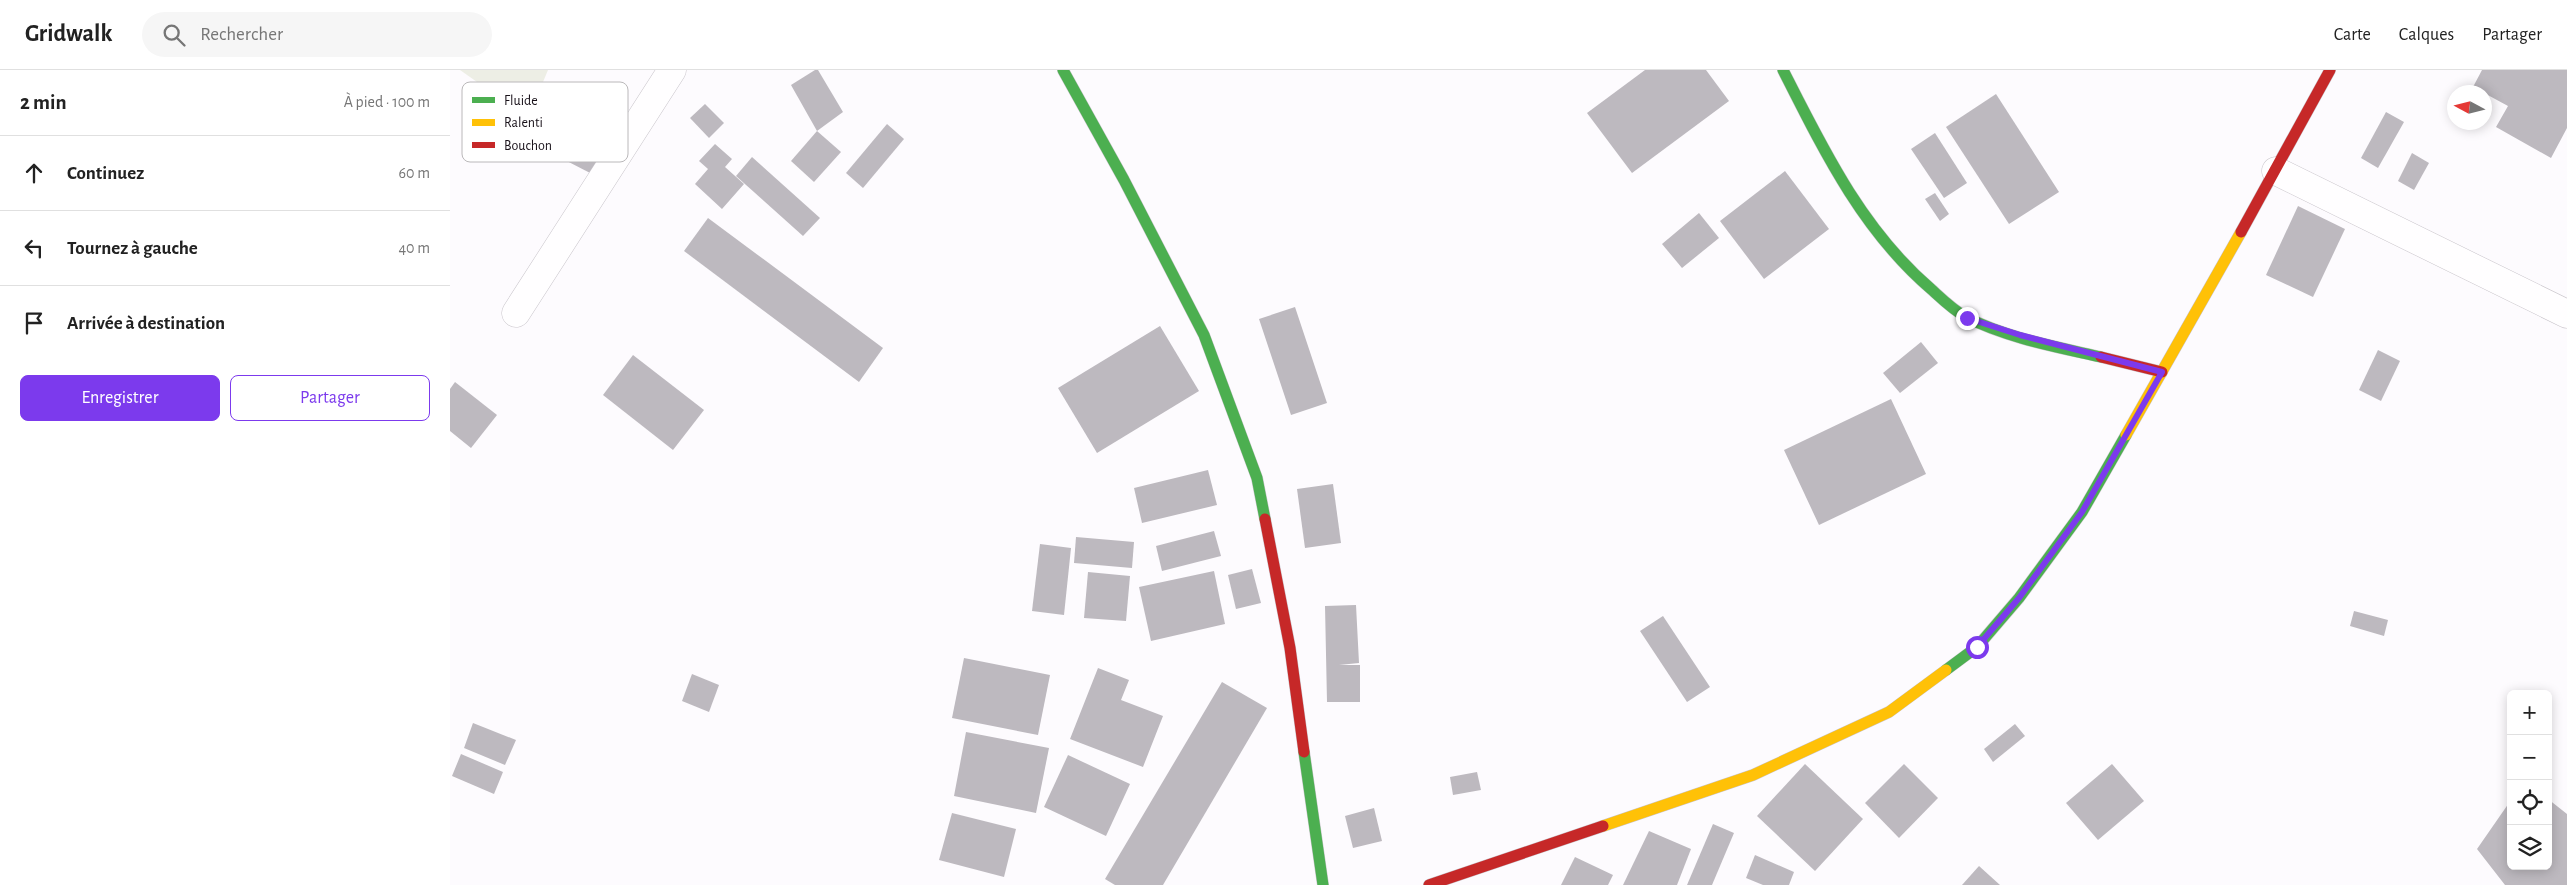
<!DOCTYPE html>
<html lang="fr">
<head>
<meta charset="utf-8">
<style>
  :root { --surface:#fff; --page:#f6f6f6; --text:#222; --muted:#767676; --line:#e0e0e0; --accent:#7c3aed }
  body { margin:0; font-family:"Alegreya Sans",sans-serif; background:var(--page); color:var(--text) }
  .controls { position:absolute; right:15px; bottom:15px; display:grid; overflow:hidden; border-radius:8px; box-shadow:0 2px 12px #0003 }
  .controls button { width:45px; height:45px; display:grid; place-items:center; padding:0; border:0; border-bottom:1px solid var(--line); background:var(--surface); color:var(--text); font:25px sans-serif }
  .compass { position:absolute; left:1997px; top:15px; width:45px; height:45px; border-radius:50%; background:var(--surface); box-shadow:0 2px 12px #0003; rotate:277deg }
  .stop { position:absolute; width:15px; height:15px; margin:-11px; border:4px solid #7c3aed; border-radius:50%; background:#fff }
  .stop.end { background:#7c3aed; border-color:#fff; box-shadow:0 1px 5px #0008 }
  .list { margin:0; padding:0; list-style:none }
  h2 { display:flex; justify-content:space-between; align-items:center; height:65px; margin:0; padding:0 20px; font-size:21px }
  h2 small { font-size:16px; font-weight:400; color:var(--muted) }
  .list li { display:grid; grid-template-columns:32px 1fr auto; gap:15px; align-items:center; box-sizing:border-box; height:75px; padding:0 20px; border-top:1px solid var(--line) }
  .list b { display:block; font-size:19px; white-space:nowrap }
  .list em { font-size:16px; font-style:normal; color:var(--muted) }
  .actions { display:flex; gap:10px; padding:15px 20px }
  .actions a { flex:1; padding:11px 0; border:1px solid var(--accent); border-radius:8px; text-align:center; font-size:18px; color:var(--accent) }
  .actions .main { background:var(--accent); color:#fff }
  .icon { flex:none; width:28px; height:28px; fill:none; stroke:currentColor; stroke-width:2; stroke-linecap:round; stroke-linejoin:round }
  .map { position:relative; flex:none; width:2117px; height:815px; overflow:hidden }
  header { display:flex; align-items:center; gap:30px; box-sizing:border-box; height:70px; padding:0 25px; background:var(--surface); border-bottom:1px solid var(--line) }
  header strong { font-size:24px }
  nav { display:flex; gap:28px; margin-inline-start:auto; font-size:18px }
  .search { width:350px; height:45px; background:var(--page); display:flex; align-items:center; gap:12px; box-sizing:border-box; padding:0 18px; border-radius:28px; color:var(--muted); font-size:19px }
  main { display:flex }
  aside { flex:1; background:var(--surface) }
  .map>svg:first-child { display:block }
  .green { fill:#edeee5 }
  .building { fill:#bdb9bf }
  .lines { fill:none; stroke-linecap:round; stroke-linejoin:round }
  .street-casing { stroke:#c9c5cb; stroke-width:29 }
  .fast-casing { stroke:#c9c5cb; stroke-width:12 }
  .slow-casing { stroke:#c9c5cb; stroke-width:12 }
  .jam-casing { stroke:#c9c5cb; stroke-width:12 }
  .street { stroke:#fffeff; stroke-width:28 }
  .fast { stroke:#4caf50; stroke-width:11 }
  .slow { stroke:#ffc107; stroke-width:11 }
  .jam { stroke:#c62828; stroke-width:11 }
  .route { stroke:#7c3aed; stroke-width:6 }
  .key { fill:#fff; stroke:#bab8ba; stroke-width:1 }
  .key-label { font-size:14px; fill:#19121a }
</style>
</head>
<body>
<header>
<strong>Gridwalk</strong>
<div class="search"><svg class="icon" aria-label="search" viewBox="0 0 24 24"><circle cx="10" cy="10" r="6"/><path d="M15 15l6 6"/></svg>Rechercher</div>
<nav><a>Carte</a><a>Calques</a><a>Partager</a></nav>
</header>
<main>
<aside>
<h2>2 min<small>À pied · 100 m</small></h2>
<ul class="list">
<li><svg class="icon" aria-label="ahead" viewBox="0 0 24 24"><path d="M12 20V5M6 11l6-6 6 6"/></svg><div><b>Continuez</b></div><em>60 m</em></li>
<li><svg class="icon" aria-label="left" viewBox="0 0 24 24"><path d="M17 20v-9H6M10 6l-5 5 5 5"/></svg><div><b>Tournez à gauche</b></div><em>40 m</em></li>
<li><svg class="icon" aria-label="arrive" viewBox="0 0 24 24"><path d="M6 21V4h12l-3 4 3 4H6"/></svg><div><b>Arrivée à destination</b></div></li>
</ul>
<div class="actions"><a class="main">Enregistrer</a><a>Partager</a></div>
</aside>
<div class="map">
<svg width="2117" height="815" viewBox="0 0 2117 815">
  <rect width="100%" height="100%" fill="#fdfbfe"/>
  <polygon class="green" points="10,0 98,0 78,48"/>
  <g class="building">
    <polygon points="365,0 368,0 393,42 367,61 341,15"/>
    <polygon points="1195,0 1256,0 1279,31 1182,103 1137,43"/>
    <polygon points="2032,0 2117,0 2117,58 2101,88 2046,57 2058,36 2023,17"/>
    <polygon points="1546,24 1609,122 1559,154 1496,57"/>
    <polygon points="255,34 274,53 259,68 240,48"/>
    <polygon points="1936,42 1954,52 1928,98 1911,88"/>
    <polygon points="125,53 161,70 144,105 109,87"/>
    <polygon points="437,54 454,69 413,118 396,103"/>
    <polygon points="367,61 391,82 364,112 341,91"/>
    <polygon points="1485,63 1517,113 1494,128 1461,79"/>
    <polygon points="265,74 282,89 275,97 294,114 272,139 245,114 258,99 249,91"/>
    <polygon points="1962,83 1979,93 1964,120 1948,111"/>
    <polygon points="302,87 370,148 353,166 286,106"/>
    <polygon points="1335,101 1379,159 1314,209 1270,151"/>
    <polygon points="1485,123 1499,144 1490,151 1475,129"/>
    <polygon points="1848,136 1895,159 1863,227 1816,205"/>
    <polygon points="1249,143 1269,168 1232,198 1212,174"/>
    <polygon points="258,148 433,278 409,312 234,181"/>
    <polygon points="845,237 877,333 841,345 809,249"/>
    <polygon points="710,256 749,321 647,383 608,318"/>
    <polygon points="1471,272 1488,293 1450,323 1433,303"/>
    <polygon points="1928,280 1950,291 1931,331 1909,320"/>
    <polygon points="183,285 254,340 223,380 153,325"/>
    <polygon points="5,312 47,345 21,378 0,361 0,319"/>
    <polygon points="1441,329 1476,404 1369,455 1334,380"/>
    <polygon points="758,400 767,435 692,453 684,418"/>
    <polygon points="883,414 891,473 855,478 847,419"/>
    <polygon points="764,461 771,486 712,501 706,476"/>
    <polygon points="626,467 684,472 682,498 624,493"/>
    <polygon points="590,474 621,478 614,545 582,541"/>
    <polygon points="802,499 811,533 786,539 778,505"/>
    <polygon points="764,501 775,554 701,571 689,517"/>
    <polygon points="638,502 680,506 676,551 634,548"/>
    <polygon points="906,535 909,593 889,595 910,595 910,632 877,632 875,536"/>
    <polygon points="1904,541 1938,550 1934,566 1900,556"/>
    <polygon points="1213,546 1260,617 1237,632 1190,561"/>
    <polygon points="514,588 600,605 588,665 502,648"/>
    <polygon points="648,598 679,610 671,630 713,646 693,697 620,669"/>
    <polygon points="242,604 269,615 259,642 232,631"/>
    <polygon points="772,612 817,638 713,815 665,815 655,809"/>
    <polygon points="23,653 66,670 55,695 14,678"/>
    <polygon points="1565,654 1575,666 1543,692 1534,679"/>
    <polygon points="516,662 599,678 586,743 504,726"/>
    <polygon points="11,684 53,702 44,724 2,706"/>
    <polygon points="618,685 680,714 656,766 594,737"/>
    <polygon points="1355,694 1413,749 1365,801 1307,746"/>
    <polygon points="1454,694 1488,728 1449,768 1415,733"/>
    <polygon points="1662,694 1694,731 1648,770 1616,733"/>
    <polygon points="1027,702 1031,720 1003,725 1000,707"/>
    <polygon points="2098,729 2117,744 2117,815 2055,815 2027,779 2061,730 2061,796 2098,796"/>
    <polygon points="924,738 932,771 903,778 895,746"/>
    <polygon points="502,743 566,759 554,807 489,790"/>
    <polygon points="1263,754 1284,763 1262,815 1237,815"/>
    <polygon points="1199,761 1241,779 1227,815 1173,815"/>
    <polygon points="1305,785 1344,802 1339,815 1313,815 1296,808"/>
    <polygon points="1125,787 1163,805 1158,815 1111,815"/>
    <polygon points="1529,796 1550,815 1512,815"/>
  </g>
  <g class="lines">
    <defs>
      <g id="street">
        <polyline points="1826,101 2117,244"/>
        <polyline points="66,243 222,0"/>
      </g>
      <g id="fast">
        <polyline points="613,0 674,110 754,265 807,408 815,449"/>
        <path d="M 1333,0 C 1373,79 1412,160 1481,219 C 1492,229 1503,240 1516,247 C 1557,268 1607,277 1651,287"/>
        <polyline points="1496,600 1527,577 1569,528 1632,442 1676,365"/>
        <polyline points="854,682 873,815"/>
      </g>
      <g id="slow">
        <polyline points="1676,365 1791,162"/>
        <polyline points="1153,756 1303,705 1439,642 1496,600"/>
      </g>
      <g id="jam">
        <polyline points="1791,162 1880,0"/>
        <polyline points="1651,287 1712,302"/>
        <polyline points="815,449 840,578 854,682"/>
        <polyline points="979,815 1153,756"/>
      </g>
    </defs>
    <use href="#street" class="street-casing"/>
    <use href="#fast" class="fast-casing"/>
    <use href="#slow" class="slow-casing"/>
    <use href="#jam" class="jam-casing"/>
    <use href="#street" class="street"/>
    <use href="#fast" class="fast"/>
    <use href="#slow" class="slow"/>
    <use href="#jam" class="jam"/>
  </g>
  <g class="lines">
    <polyline class="route" points="1517,248 1570,265 1712,302 1632,442 1569,528 1527,577"/>
  </g>
  <rect x="12" y="12" width="166" height="80" rx="8" class="key"/>
  <rect x="22" y="27" width="23" height="6" fill="#4caf50"/>
  <rect x="22" y="49" width="23" height="7" fill="#ffc107"/>
  <rect x="22" y="72" width="23" height="6" fill="#c62828"/>
  <g class="key-label">
    <text x="54" y="35">Fluide</text>
    <text x="54" y="57">Ralenti</text>
    <text x="54" y="80">Bouchon</text>
  </g>
</svg>
<div class="controls">
<button>+</button>
<button>−</button>
<button><svg class="icon" aria-label="locate" viewBox="0 0 24 24"><circle cx="12" cy="12" r="6"/><path d="M12 2v4M12 18v4M2 12h4M18 12h4"/></svg></button>
<button><svg class="icon" aria-label="layers" viewBox="0 0 24 24"><path d="M12 4l9 5-9 5-9-5zM3 14l9 5 9-5"/></svg></button>
</div>
<svg class="compass" viewBox="-18 -18 36 36"><path d="M0-13l5 13h-10z" fill="#e53935"/><path d="M0 13l5-13h-10z" fill="#767676"/></svg>
<div class="stop" style="left:1527px;top:577px"></div>
<div class="stop end" style="left:1517px;top:248px"></div>
</div>
</main>
</body>
</html>
